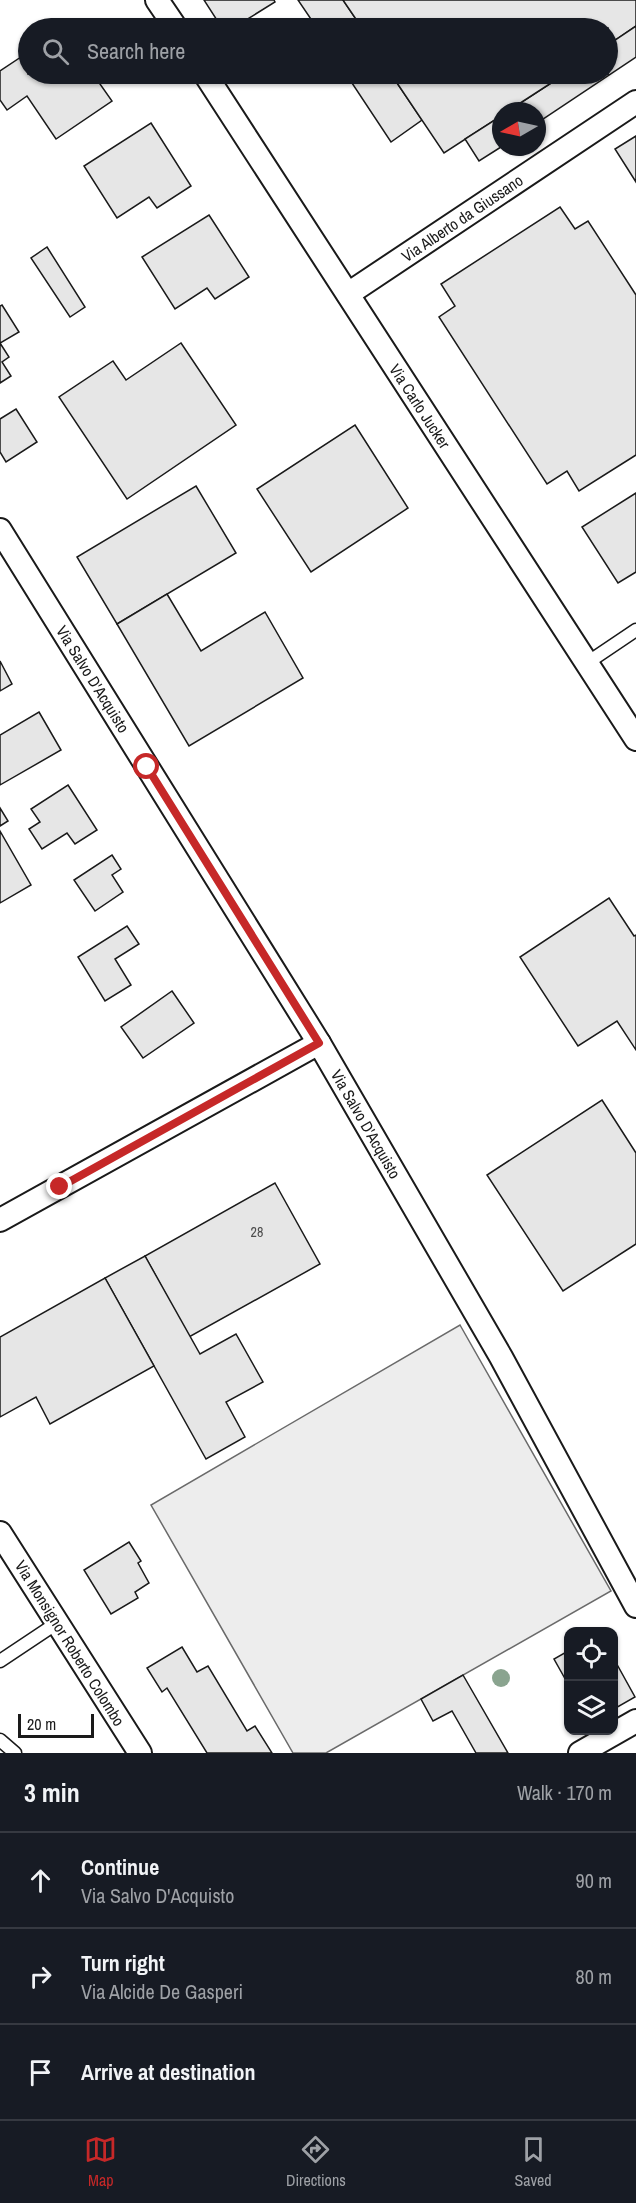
<!DOCTYPE html>
<html lang="en">
<head>
<meta charset="utf-8">
<style>
  :root { --surface:#171b24; --page:#242831; --text:#f1f3f6; --muted:#9ea1a6; --line:#363941; --accent:#c62828 }
  body { margin:0; font-family:"Archivo Narrow",sans-serif; background:var(--page); color:var(--text) }
  .controls { position:absolute; right:18px; bottom:18px; display:grid; overflow:hidden; border-radius:12px; box-shadow:0 2px 4px #0004 }
  .controls button { width:54px; height:54px; display:grid; place-items:center; padding:0; border:0; border-bottom:2px solid var(--line); background:var(--surface); color:var(--text); font:30px sans-serif }
  .compass { position:absolute; left:492px; top:102px; width:54px; height:54px; border-radius:50%; background:var(--surface); box-shadow:0 2px 4px #0004; rotate:261deg }
  .scale { position:absolute; left:18px; bottom:15px; width:76px; box-sizing:border-box; padding-left:6px; border:3px solid #1a1a1a; border-top:0; font-size:16px; line-height:21px; white-space:nowrap; color:#1a1a1a; -webkit-text-stroke:4px #fff; paint-order:stroke }
  .stop { position:absolute; width:18px; height:18px; margin:-14px; border:4px solid #c62828; border-radius:50%; background:#fff }
  .stop.end { background:#c62828; border-color:#fff; box-shadow:0 2px 6px #0008 }
  .list { margin:0; padding:0; list-style:none }
  h2 { display:flex; justify-content:space-between; align-items:center; height:78px; margin:0; padding:0 24px; font-size:26px }
  h2 small { font-size:20px; font-weight:400; color:var(--muted) }
  .list li { display:grid; grid-template-columns:39px 1fr auto; gap:18px; align-items:center; box-sizing:border-box; height:96px; padding:0 24px; border-top:2px solid var(--line) }
  .list b { display:block; font-size:22px; white-space:nowrap }
  .list p { margin:0; font-size:20px; white-space:nowrap; color:var(--muted) }
  .list em { font-size:20px; font-style:normal; color:var(--muted) }
  .icon { flex:none; width:33px; height:33px; fill:none; stroke:currentColor; stroke-width:2; stroke-linecap:round; stroke-linejoin:round }
  .map { position:relative; flex:none; width:636px; height:1753px; overflow:hidden }
  .search { position:absolute; background:var(--surface); box-shadow:0 2px 4px #0004; left:18px; right:18px; top:18px; height:66px; display:flex; align-items:center; gap:15px; box-sizing:border-box; padding:0 21px; border-radius:33px; color:var(--muted); font-size:22px }
  .sheet { height:366px; background:var(--surface) }
  nav { display:flex; justify-content:space-around; align-items:center; box-sizing:border-box; height:84px; border-top:2px solid var(--line); background:var(--surface); font-size:16px; color:var(--muted) }
  nav a { display:grid; justify-items:center; gap:3px }
  nav .on { color:var(--accent) }
  .map>svg:first-child { display:block }
  .built { fill:#ededed; stroke:#6a6a6a; stroke-width:1.5 }
  .building { fill:#e6e6e6; stroke:#1a1a1a; stroke-width:1.5 }
  .lines { fill:none; stroke-linecap:round; stroke-linejoin:round }
  .service-casing { stroke:#1a1a1a; stroke-width:15 }
  .minor-casing { stroke:#1a1a1a; stroke-width:26 }
  .service { stroke:#fff; stroke-width:12 }
  .minor { stroke:#fff; stroke-width:22 }
  .tree { fill:#8aa48f }
  .route { stroke:#c62828; stroke-width:8 }
  .labels { text-anchor:middle; stroke-width:4.5; stroke-linejoin:round; paint-order:stroke }
  .number-label { font-size:14px; fill:#4d4d4d }
  .street-label { font-size:16px; fill:#1a1a1a; stroke:#fff }
</style>
</head>
<body>
<div class="map">
<svg width="636" height="1753" viewBox="0 0 636 1753">
  <rect width="100%" height="100%" fill="#fff"/>
  <polygon class="built" points="460,1325 611,1591 326,1753 293,1753 151,1505"/>
  <g class="building">
    <polygon points="204,0 274,0 275,2 233,28 222,28"/>
    <polygon points="298,0 343,0 362,28 317,28"/>
    <polygon points="343,0 636,0 636,26 608,45 608,28 362,28"/>
    <polygon points="636,26 636,57 537,123 537,111 508,111 565,74 608,74 608,45"/>
    <polygon points="21,57 28,68 28,74 32,74 34,77 39,74 93,74 112,101 56,139 27,96 7,110 0,100 0,71"/>
    <polygon points="346,74 391,74 422,120 391,142"/>
    <polygon points="391,74 565,74 508,111 501,111 501,116 444,153"/>
    <polygon points="501,116 501,147 479,161 465,139"/>
    <polygon points="151,123 191,186 157,208 149,197 117,218 84,166"/>
    <polygon points="636,136 636,182 615,149"/>
    <polygon points="560,207 575,229 588,221 636,295 636,455 579,491 567,471 547,484 439,317 455,306 441,284"/>
    <polygon points="209,215 249,277 215,299 207,288 175,309 142,257"/>
    <polygon points="47,247 85,307 70,317 31,258"/>
    <polygon points="2,305 19,332 0,343 9,357 2,362 11,376 0,383 0,306"/>
    <polygon points="181,343 236,425 127,499 59,397 113,361 126,380"/>
    <polygon points="16,409 37,442 6,462 0,452 0,419"/>
    <polygon points="355,425 408,508 311,572 257,489"/>
    <polygon points="196,486 236,553 117,624 77,557"/>
    <polygon points="636,493 636,572 618,583 582,527"/>
    <polygon points="167,594 201,651 265,612 303,678 189,746 117,624"/>
    <polygon points="0,661 12,684 0,691"/>
    <polygon points="39,712 61,750 0,785 0,735"/>
    <polygon points="68,785 97,830 75,844 67,833 42,849 29,829 40,822 31,809"/>
    <polygon points="0,808 8,821 0,826"/>
    <polygon points="0,831 31,885 0,903"/>
    <polygon points="112,855 121,869 112,875 123,892 95,911 74,880"/>
    <polygon points="609,898 634,936 636,935 636,1050 617,1021 578,1046 520,957"/>
    <polygon points="127,926 139,944 115,959 131,985 105,1001 78,957"/>
    <polygon points="172,991 194,1023 143,1058 121,1027"/>
    <polygon points="602,1100 636,1153 636,1244 563,1291 487,1175"/>
    <polygon points="275,1183 320,1264 189,1337 145,1256"/>
    <polygon points="145,1256 200,1354 236,1334 263,1382 226,1402 245,1437 206,1459 105,1278"/>
    <polygon points="105,1278 154,1366 50,1424 36,1397 0,1417 0,1337"/>
    <polygon points="129,1542 141,1561 138,1563 149,1583 135,1592 138,1598 111,1614 84,1570"/>
    <polygon points="182,1647 197,1672 208,1666 247,1731 255,1726 272,1753 207,1753 167,1688 162,1692 147,1668"/>
    <polygon points="568,1651 568,1684 554,1659"/>
    <polygon points="614,1659 635,1697 614,1709"/>
    <polygon points="463,1675 508,1753 476,1753 452,1711 433,1721 421,1699"/>
  </g>
  <g class="lines">
    <defs>
      <g id="service">
        <polyline points="587,663 636,630"/>
        <polyline points="0,1661 57,1623"/>
        <polyline points="0,1740 15,1753"/>
      </g>
      <g id="minor">
        <polyline points="157,0 176,28"/>
        <polyline points="205,74 636,739"/>
        <polyline points="348,294 636,102"/>
        <polyline points="0,530 319,1043 501,1357 636,1606"/>
        <polyline points="0,1220 319,1043"/>
        <polyline points="0,1533 140,1753"/>
        <polyline points="580,1753 636,1721"/>
      </g>
    </defs>
    <use href="#service" class="service-casing"/>
    <use href="#minor" class="minor-casing"/>
    <use href="#service" class="service"/>
    <use href="#minor" class="minor"/>
  </g>
  <circle class="tree" cx="501" cy="1678" r="9"/>
  <g class="lines">
    <polyline class="route" points="60,1187 319,1043 147,767"/>
  </g>
  <g class="labels">
    <g class="number-label">
      <text x="257" y="1237">28</text>
    </g>
    <g class="street-label">
      <text transform="translate(462 218) rotate(-34)" y="6">Via Alberto da Giussano</text>
      <text transform="translate(420 406) rotate(57)" y="6">Via Carlo Jucker</text>
      <text transform="translate(93 679) rotate(58)" y="6">Via Salvo D'Acquisto</text>
      <text transform="translate(366 1124) rotate(60)" y="6">Via Salvo D'Acquisto</text>
      <text transform="translate(70 1643) rotate(58)" y="6">Via Monsignor Roberto Colombo</text>
    </g>
  </g>
</svg>
<div class="controls">
<button><svg class="icon" aria-label="locate" viewBox="0 0 24 24"><circle cx="12" cy="12" r="6"/><path d="M12 2v4M12 18v4M2 12h4M18 12h4"/></svg></button>
<button><svg class="icon" aria-label="layers" viewBox="0 0 24 24"><path d="M12 4l9 5-9 5-9-5zM3 14l9 5 9-5"/></svg></button>
</div>
<svg class="compass" viewBox="-18 -18 36 36"><path d="M0-13l5 13h-10z" fill="#e53935"/><path d="M0 13l5-13h-10z" fill="#9ea1a6"/></svg>
<div class="scale">20 m</div>
<div class="stop" style="left:147px;top:767px"></div>
<div class="stop end" style="left:60px;top:1187px"></div>
<div class="search"><svg class="icon" aria-label="search" viewBox="0 0 24 24"><circle cx="10" cy="10" r="6"/><path d="M15 15l6 6"/></svg>Search here</div>
</div>
<section class="sheet">
<h2>3 min<small>Walk · 170 m</small></h2>
<ul class="list">
<li><svg class="icon" aria-label="ahead" viewBox="0 0 24 24"><path d="M12 20V5M6 11l6-6 6 6"/></svg><div><b>Continue</b><p>Via Salvo D'Acquisto</p></div><em>90 m</em></li>
<li><svg class="icon" aria-label="right" viewBox="0 0 24 24"><path d="M7 20v-9h11M14 6l5 5-5 5"/></svg><div><b>Turn right</b><p>Via Alcide De Gasperi</p></div><em>80 m</em></li>
<li><svg class="icon" aria-label="arrive" viewBox="0 0 24 24"><path d="M6 21V4h12l-3 4 3 4H6"/></svg><div><b>Arrive at destination</b></div></li>
</ul>
</section>
<nav>
<a class="on"><svg class="icon" aria-label="map" viewBox="0 0 24 24"><path d="M3 6l6-2 6 2 6-2v14l-6 2-6-2-6 2zM9 4v14M15 6v14"/></svg>Map</a>
<a><svg class="icon" aria-label="directions" viewBox="0 0 24 24"><path d="M12 3l9 9-9 9-9-9zM9 14v-3h6M13 9l2 2-2 2"/></svg>Directions</a>
<a><svg class="icon" aria-label="saved" viewBox="0 0 24 24"><path d="M7 4h10v16l-5-4-5 4z"/></svg>Saved</a>
</nav>
</body>
</html>
